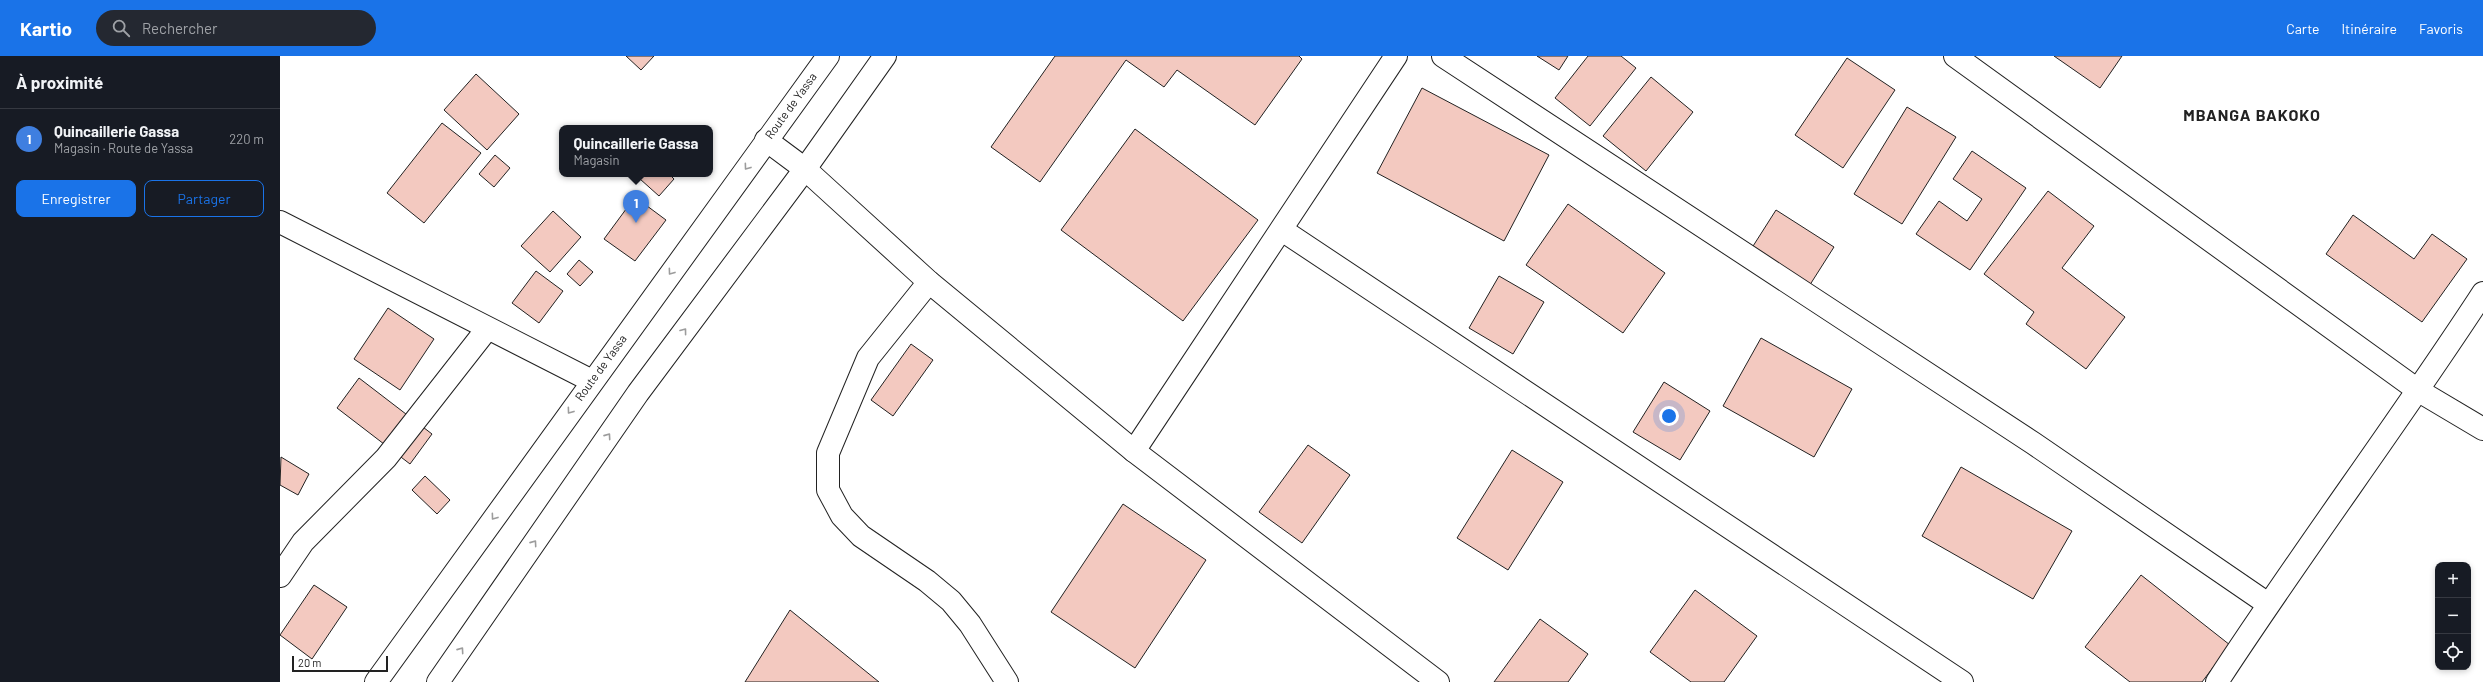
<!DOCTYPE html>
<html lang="fr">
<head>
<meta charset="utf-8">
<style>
  :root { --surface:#171b24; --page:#242831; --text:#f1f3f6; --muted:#9ea1a6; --line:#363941; --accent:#1a73e8 }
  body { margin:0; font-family:Barlow,sans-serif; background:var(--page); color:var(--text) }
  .controls { position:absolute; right:12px; bottom:12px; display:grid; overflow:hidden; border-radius:8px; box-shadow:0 2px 6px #0003 }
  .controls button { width:36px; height:36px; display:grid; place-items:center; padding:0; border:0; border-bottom:1px solid var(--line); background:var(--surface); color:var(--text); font:20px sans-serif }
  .scale { position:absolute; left:12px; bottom:10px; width:96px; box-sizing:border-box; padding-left:4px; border:2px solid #222; border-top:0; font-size:11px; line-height:14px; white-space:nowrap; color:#222; -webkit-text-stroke:3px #fff; paint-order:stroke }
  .you { position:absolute; left:1389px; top:360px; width:14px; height:14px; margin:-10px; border:3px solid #fff; border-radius:50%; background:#1a73e8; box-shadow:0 0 0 6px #1a73e833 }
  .badge { display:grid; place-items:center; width:26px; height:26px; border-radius:50%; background:var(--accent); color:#fff; font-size:13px; font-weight:700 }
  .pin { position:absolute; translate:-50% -33px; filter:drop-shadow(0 1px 2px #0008) }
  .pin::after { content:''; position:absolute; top:21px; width:14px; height:12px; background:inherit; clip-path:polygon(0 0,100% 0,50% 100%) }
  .popup { position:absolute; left:279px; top:69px; width:154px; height:52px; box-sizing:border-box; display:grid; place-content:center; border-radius:8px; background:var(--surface); filter:drop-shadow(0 1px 3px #0005); font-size:13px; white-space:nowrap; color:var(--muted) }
  .popup b { font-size:15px; color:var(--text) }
  .popup::after { content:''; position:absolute; left:50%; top:100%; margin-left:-8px; border:8px solid transparent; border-top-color:var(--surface) }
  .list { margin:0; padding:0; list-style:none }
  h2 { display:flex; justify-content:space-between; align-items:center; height:52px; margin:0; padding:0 16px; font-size:17px }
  h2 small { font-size:13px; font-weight:400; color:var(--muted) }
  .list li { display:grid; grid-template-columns:26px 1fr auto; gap:12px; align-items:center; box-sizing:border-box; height:60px; padding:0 16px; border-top:1px solid var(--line) }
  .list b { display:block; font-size:15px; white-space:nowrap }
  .list p { margin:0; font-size:13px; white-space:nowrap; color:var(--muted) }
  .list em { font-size:13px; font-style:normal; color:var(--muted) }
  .actions { display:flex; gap:8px; padding:12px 16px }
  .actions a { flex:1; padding:9px 0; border:1px solid var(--accent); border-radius:8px; text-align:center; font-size:14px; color:var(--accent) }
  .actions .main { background:var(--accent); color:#fff }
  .icon { flex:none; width:22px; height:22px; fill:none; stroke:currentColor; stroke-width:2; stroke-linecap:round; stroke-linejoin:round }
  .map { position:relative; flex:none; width:2203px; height:626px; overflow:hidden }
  header { display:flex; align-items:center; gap:24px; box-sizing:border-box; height:56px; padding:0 20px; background:var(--accent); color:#fff }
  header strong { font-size:19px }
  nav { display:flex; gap:22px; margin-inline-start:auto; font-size:14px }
  .search { width:280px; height:36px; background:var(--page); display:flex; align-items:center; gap:10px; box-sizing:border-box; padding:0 14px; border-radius:22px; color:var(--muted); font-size:15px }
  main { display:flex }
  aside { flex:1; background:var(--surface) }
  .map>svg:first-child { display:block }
  .building { fill:#f3c9c0; stroke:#222 }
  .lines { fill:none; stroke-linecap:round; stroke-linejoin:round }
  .minor-casing { stroke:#222; stroke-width:24 }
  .primary-casing { stroke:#222; stroke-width:24 }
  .minor { stroke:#fff; stroke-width:22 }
  .primary { stroke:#fff; stroke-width:22 }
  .oneway { stroke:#9c9c9c }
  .labels { text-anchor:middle; stroke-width:3; stroke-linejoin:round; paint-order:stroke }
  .street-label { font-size:12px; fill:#222; stroke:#fff }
  .district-label { font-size:16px; font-weight:bold; letter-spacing:1px; fill:#222; stroke:#fff }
</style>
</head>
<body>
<header>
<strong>Kartio</strong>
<div class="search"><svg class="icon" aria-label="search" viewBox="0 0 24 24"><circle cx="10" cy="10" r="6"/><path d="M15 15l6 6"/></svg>Rechercher</div>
<nav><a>Carte</a><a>Itinéraire</a><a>Favoris</a></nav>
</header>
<main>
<aside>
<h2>À proximité<small></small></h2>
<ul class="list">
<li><span class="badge" style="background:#3f7fe0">1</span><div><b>Quincaillerie Gassa</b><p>Magasin · Route de Yassa</p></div><em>220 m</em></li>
</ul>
<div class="actions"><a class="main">Enregistrer</a><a>Partager</a></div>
</aside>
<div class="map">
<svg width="2203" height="626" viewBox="0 0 2203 626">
  <rect width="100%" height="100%" fill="#fff"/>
  <g class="building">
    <polygon points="346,0 374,0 361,14"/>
    <polygon points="775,0 1019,0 1022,3 975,69 897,14 884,31 846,4 760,126 711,91"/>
    <polygon points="1257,0 1288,0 1279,14"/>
    <polygon points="1308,0 1341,0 1356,12 1310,70 1275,42"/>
    <polygon points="1774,0 1842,0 1820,32"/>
    <polygon points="1567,2 1615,34 1563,112 1515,79"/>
    <polygon points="196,18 239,58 207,94 164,54"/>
    <polygon points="1371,21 1413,56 1366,115 1323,80"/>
    <polygon points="1142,32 1269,99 1224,185 1097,117"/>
    <polygon points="1627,51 1676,81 1622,168 1574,138"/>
    <polygon points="162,67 201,97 144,167 107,137"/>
    <polygon points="855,73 978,164 903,265 781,174"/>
    <polygon points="1692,95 1746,132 1690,214 1636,178 1659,145 1687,165 1702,143 1673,123"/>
    <polygon points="215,99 230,112 214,131 199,118"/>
    <polygon points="364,118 389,118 394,123 379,140 360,123"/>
    <polygon points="1768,135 1814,170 1782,212 1845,261 1806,313 1746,268 1754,256 1704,218"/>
    <polygon points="355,141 386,164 355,205 324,183"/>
    <polygon points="1288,148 1385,217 1343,277 1246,209"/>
    <polygon points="1496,154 1554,191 1526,235 1468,198"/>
    <polygon points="273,155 301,181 270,216 241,190"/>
    <polygon points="2073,159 2134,203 2152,178 2187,203 2142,266 2046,198"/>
    <polygon points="299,204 313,216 300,230 287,218"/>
    <polygon points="256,215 283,235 259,267 232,247"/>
    <polygon points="1219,220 1264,246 1233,298 1189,272"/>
    <polygon points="108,252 154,283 120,334 74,303"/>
    <polygon points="1481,282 1572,333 1534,401 1443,350"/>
    <polygon points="631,288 653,304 613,360 591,344"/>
    <polygon points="79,322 152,378 130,408 57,352"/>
    <polygon points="1384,326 1430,355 1400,404 1353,376"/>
    <polygon points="1028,389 1070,419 1022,487 979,456"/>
    <polygon points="1232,394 1283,426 1228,514 1177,482"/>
    <polygon points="1,401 29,418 18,439 0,429"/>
    <polygon points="1681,411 1792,475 1753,543 1642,480"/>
    <polygon points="145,420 170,444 157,458 132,434"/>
    <polygon points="843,448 926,504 855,612 771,556"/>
    <polygon points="1861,519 1950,589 1922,626 1850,626 1805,591"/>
    <polygon points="34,529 67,551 32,603 0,579"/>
    <polygon points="1415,534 1477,580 1444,626 1411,626 1370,596"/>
    <polygon points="510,554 599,626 465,626"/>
    <polygon points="1260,563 1308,598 1288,626 1214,626"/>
  </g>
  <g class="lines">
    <defs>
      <g id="minor">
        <polyline points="1163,0 1753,387 1988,548"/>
        <polyline points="1675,0 2139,335 2203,373"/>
        <polyline points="486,84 525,113 649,226 854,395 1158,626"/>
        <polyline points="0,166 312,325"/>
        <polyline points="1002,174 1682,626"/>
        <polyline points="649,226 588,302 548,397 548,434 562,460 581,480 647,525 671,545 690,568 727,626"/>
        <polyline points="854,395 1116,0"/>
        <polyline points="0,520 23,486 106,402 207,273"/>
        <path d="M 1937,626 C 2023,494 2117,369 2203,237"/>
      </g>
      <g id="primary">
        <polyline points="96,626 548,0"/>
        <polyline points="158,626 358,337 525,113 605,0"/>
      </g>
    </defs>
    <use href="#minor" class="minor-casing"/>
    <use href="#primary" class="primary-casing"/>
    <use href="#minor" class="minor"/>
    <use href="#primary" class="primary"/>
  </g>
  <defs><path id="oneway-chevron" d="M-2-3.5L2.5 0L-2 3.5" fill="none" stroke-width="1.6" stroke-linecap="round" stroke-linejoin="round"/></defs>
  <g class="oneway">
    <use href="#oneway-chevron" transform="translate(467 111) rotate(126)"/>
    <use href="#oneway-chevron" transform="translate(391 216) rotate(126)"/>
    <use href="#oneway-chevron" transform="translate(404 275) rotate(-53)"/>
    <use href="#oneway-chevron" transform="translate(290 355) rotate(126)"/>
    <use href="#oneway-chevron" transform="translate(328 380) rotate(-55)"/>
    <use href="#oneway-chevron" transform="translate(214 461) rotate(126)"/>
    <use href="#oneway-chevron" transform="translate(254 487) rotate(-55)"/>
    <use href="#oneway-chevron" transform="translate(181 594) rotate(-55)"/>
  </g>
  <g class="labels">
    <g class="street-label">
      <text transform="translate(511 50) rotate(-54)" y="4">Route de Yassa</text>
      <text transform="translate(321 312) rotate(-54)" y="4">Route de Yassa</text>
    </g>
    <g class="district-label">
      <text x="1972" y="65">MBANGA BAKOKO</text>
    </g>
  </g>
</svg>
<div class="controls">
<button>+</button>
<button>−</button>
<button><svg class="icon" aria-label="locate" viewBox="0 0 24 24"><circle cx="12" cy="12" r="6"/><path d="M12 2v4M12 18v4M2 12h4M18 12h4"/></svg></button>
</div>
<div class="scale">20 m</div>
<div class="you"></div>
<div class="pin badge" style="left:356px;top:167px;background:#3f7fe0">1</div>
<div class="popup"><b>Quincaillerie Gassa</b>Magasin</div>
</div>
</main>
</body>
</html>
